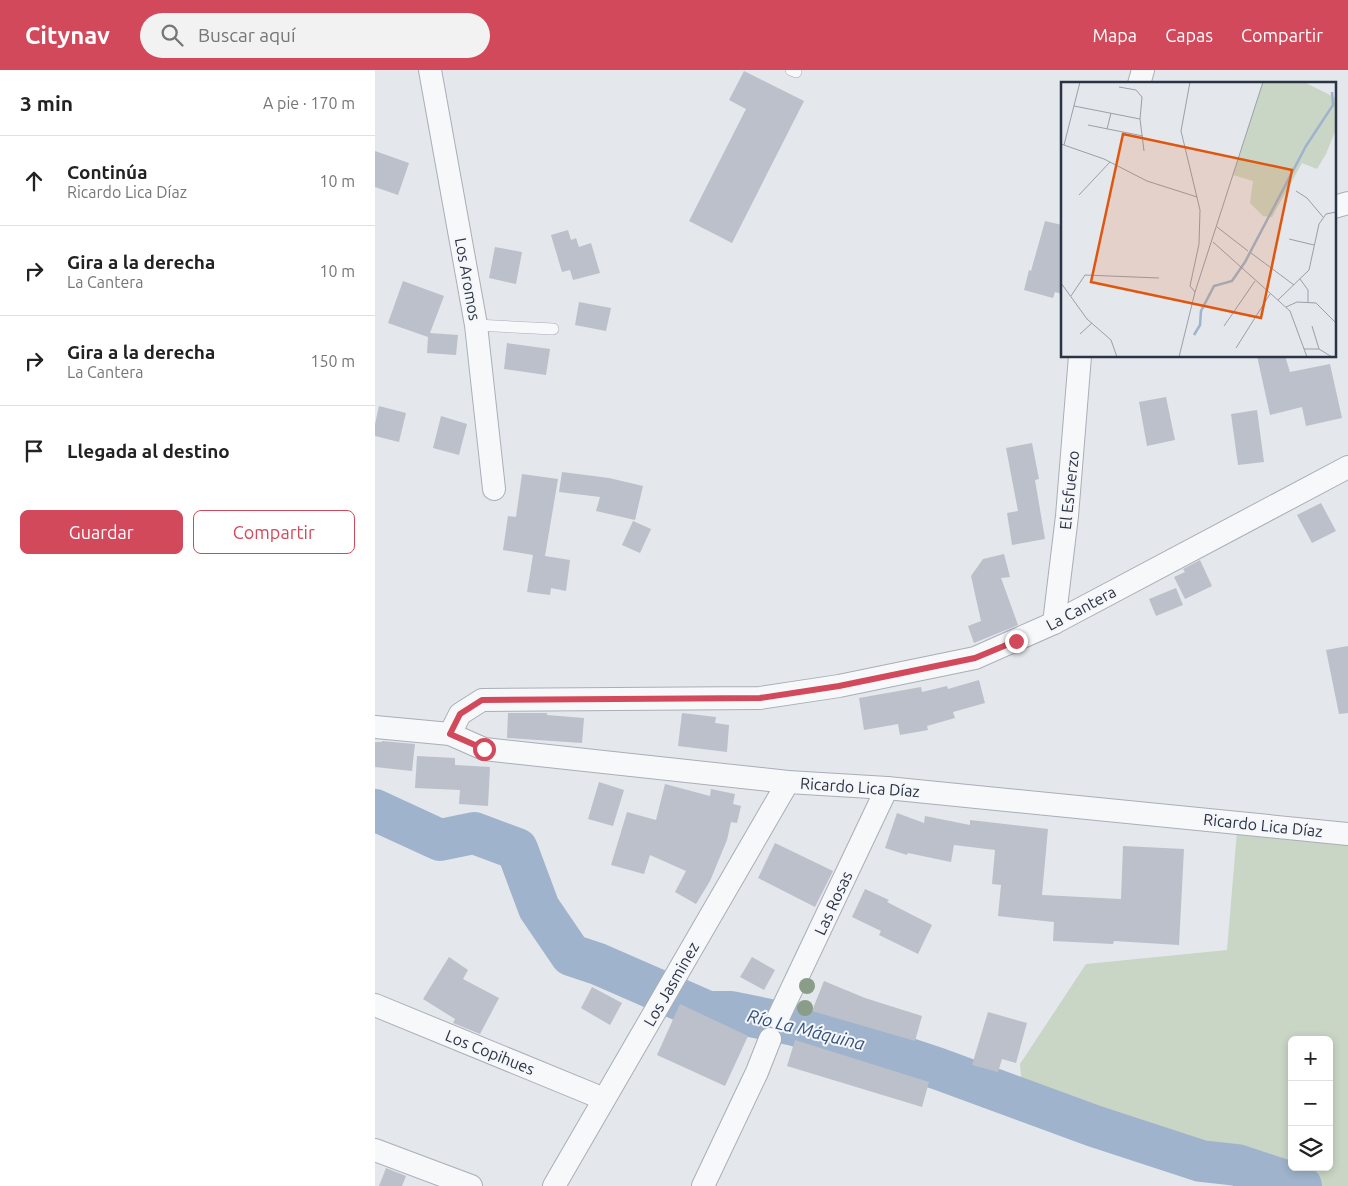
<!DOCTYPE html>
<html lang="es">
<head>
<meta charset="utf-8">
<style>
  :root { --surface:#fff; --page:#f2f2f2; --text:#222; --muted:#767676; --line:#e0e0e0; --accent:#d1495b }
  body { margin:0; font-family:Ubuntu,sans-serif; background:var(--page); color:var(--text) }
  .controls { position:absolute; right:15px; bottom:15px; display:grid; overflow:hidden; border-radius:8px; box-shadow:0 2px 8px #0003 }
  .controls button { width:45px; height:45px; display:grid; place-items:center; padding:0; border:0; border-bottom:1px solid var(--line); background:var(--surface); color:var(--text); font:25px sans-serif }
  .stop { position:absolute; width:15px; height:15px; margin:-11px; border:4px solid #d1495b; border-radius:50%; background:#fff }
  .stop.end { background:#d1495b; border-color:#fff; box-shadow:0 1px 5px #0008 }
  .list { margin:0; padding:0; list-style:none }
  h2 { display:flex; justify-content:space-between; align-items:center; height:65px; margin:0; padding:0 20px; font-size:21px }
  h2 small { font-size:16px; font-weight:400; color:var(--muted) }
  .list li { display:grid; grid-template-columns:32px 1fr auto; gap:15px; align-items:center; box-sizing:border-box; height:90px; padding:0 20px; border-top:1px solid var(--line) }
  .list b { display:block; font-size:19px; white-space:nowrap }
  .list p { margin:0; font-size:16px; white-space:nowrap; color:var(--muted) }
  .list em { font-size:16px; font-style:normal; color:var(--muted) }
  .actions { display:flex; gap:10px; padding:15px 20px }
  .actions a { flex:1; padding:11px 0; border:1px solid var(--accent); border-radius:8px; text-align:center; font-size:18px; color:var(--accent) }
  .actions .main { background:var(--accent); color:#fff }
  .icon { flex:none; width:28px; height:28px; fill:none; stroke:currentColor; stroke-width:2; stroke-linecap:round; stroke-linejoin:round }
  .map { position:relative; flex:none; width:973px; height:1116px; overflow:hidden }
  header { display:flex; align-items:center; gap:30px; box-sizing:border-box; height:70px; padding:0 25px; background:var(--accent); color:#fff }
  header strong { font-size:24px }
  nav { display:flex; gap:28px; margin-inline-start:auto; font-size:18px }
  .search { width:350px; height:45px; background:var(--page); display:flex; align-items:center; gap:12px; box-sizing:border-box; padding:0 18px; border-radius:28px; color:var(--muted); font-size:19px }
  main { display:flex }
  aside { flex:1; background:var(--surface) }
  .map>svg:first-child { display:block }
  .green { fill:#c9d6c5; fill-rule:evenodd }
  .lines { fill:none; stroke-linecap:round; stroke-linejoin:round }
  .river { stroke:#9fb4cc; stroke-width:42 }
  .building { fill:#bbc0ca }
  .service-casing { stroke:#a9aeb7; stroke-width:12 }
  .minor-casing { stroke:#a9aeb7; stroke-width:24 }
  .service { stroke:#f7f8fa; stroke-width:11 }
  .minor { stroke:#f7f8fa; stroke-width:22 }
  .tree { fill:#899d89 }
  .route { stroke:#d1495b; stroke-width:6 }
  .labels { text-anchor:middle; stroke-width:4; stroke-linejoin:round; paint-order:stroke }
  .street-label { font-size:16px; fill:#2b3445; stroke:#f4f6f9 }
  .water-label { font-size:18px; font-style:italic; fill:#34527a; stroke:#f4f6f9 }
  .inset-river { fill:none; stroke:#9fb4cc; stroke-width:2.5 }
  .inset-road { fill:none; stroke:#9a9fa9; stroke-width:1 }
  .view { fill:#df570f; fill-opacity:0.15; stroke:#df570f; stroke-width:2.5 }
  .inset-edge { fill:none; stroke:#2b3445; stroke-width:2.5 }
</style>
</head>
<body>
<header>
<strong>Citynav</strong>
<div class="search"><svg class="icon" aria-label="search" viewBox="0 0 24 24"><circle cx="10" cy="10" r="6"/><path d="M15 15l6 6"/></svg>Buscar aquí</div>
<nav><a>Mapa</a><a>Capas</a><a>Compartir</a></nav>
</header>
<main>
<aside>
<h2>3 min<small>A pie · 170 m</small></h2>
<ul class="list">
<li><svg class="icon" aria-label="ahead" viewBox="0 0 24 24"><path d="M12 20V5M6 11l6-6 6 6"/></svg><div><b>Continúa</b><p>Ricardo Lica Díaz</p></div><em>10 m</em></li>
<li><svg class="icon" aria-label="right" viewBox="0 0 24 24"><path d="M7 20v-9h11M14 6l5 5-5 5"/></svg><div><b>Gira a la derecha</b><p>La Cantera</p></div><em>10 m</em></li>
<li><svg class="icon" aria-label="right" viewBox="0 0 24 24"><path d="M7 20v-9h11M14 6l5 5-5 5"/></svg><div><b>Gira a la derecha</b><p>La Cantera</p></div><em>150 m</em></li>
<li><svg class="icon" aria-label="arrive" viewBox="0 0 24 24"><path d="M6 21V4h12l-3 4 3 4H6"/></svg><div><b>Llegada al destino</b></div></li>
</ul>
<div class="actions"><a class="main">Guardar</a><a>Compartir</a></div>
</aside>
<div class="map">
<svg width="973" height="1116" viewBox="0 0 973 1116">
  <rect width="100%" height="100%" fill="#e4e7ec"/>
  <path class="green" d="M 863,749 L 973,759 L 973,1116 L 865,1116 L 650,1049 L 645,994 L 711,894 L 852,880 ZM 917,970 L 954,970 L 954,1097 L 917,1097 Z"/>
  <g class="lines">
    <polyline class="river" points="0,740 65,770 99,763 142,779 164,838 196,885 223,894 333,942 356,942 419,955 489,974 564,999 719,1056 826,1091 862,1095 926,1116"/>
  </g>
  <g class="building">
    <polygon points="369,1 429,31 357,173 314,151 371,39 354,30"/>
    <polygon points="0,81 34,93 23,125 0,117"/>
    <polygon points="670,151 687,155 687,224 680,222 678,228 649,220 654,200 656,201"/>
    <polygon points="193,160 196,170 201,168 204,177 216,173 225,203 198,210 195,200 187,202 176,165"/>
    <polygon points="120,177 147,182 141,214 114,208"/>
    <polygon points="28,211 69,226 55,263 83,265 81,285 52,283 53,267 13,253"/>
    <polygon points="204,232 236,238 231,261 200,255"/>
    <polygon points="132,273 175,279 171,305 129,299"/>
    <polygon points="882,286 910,286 915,302 955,294 967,348 931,356 927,337 895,345"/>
    <polygon points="791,327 800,370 772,376 764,332"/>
    <polygon points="4,336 31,343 24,372 0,366 0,354"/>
    <polygon points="882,340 889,392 863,395 856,344"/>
    <polygon points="66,346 92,354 84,385 58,378"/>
    <polygon points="657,373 664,409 660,410 670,469 637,475 632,443 643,441 631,378"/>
    <polygon points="187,402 234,408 268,416 260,450 221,441 225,427 184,422"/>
    <polygon points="147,404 183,409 170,486 195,490 191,521 176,518 175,525 152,522 158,485 128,480 133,446 141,447"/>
    <polygon points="946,433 961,461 937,473 922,445"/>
    <polygon points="258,451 276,459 265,483 247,475"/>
    <polygon points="629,484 635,507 626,508 643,555 599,573 593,556 606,551 596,506 608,489"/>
    <polygon points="825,490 837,516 810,529 799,507 810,502 808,499"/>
    <polygon points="801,518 808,535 781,546 774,529"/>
    <polygon points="973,576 973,643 964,644 951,580"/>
    <polygon points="604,610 610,633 578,642 580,648 552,656 553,660 525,665 523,654 489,660 484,628 546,617 547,622 572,616 573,619"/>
    <polygon points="133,643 172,643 172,645 209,648 207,673 132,668"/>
    <polygon points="307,643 341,647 340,653 354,655 352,682 303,676"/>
    <polygon points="7,671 40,674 37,701 0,697 0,672 7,672"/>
    <polygon points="42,686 80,688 80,695 115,697 113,736 84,734 85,720 40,718"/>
    <polygon points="224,712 249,720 238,756 213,749"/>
    <polygon points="290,714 335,726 336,719 360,724 358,734 366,736 362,753 356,752 352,770 335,811 321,834 300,822 311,801 275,785 269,804 236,795 252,742 281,750"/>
    <polygon points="522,743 549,753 550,746 595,755 595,750 673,759 667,825 746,829 748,776 809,779 804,875 739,871 738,874 678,871 679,852 623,846 626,815 617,814 620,780 579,775 576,792 533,783 532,785 510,778"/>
    <polygon points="400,773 458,801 440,837 383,808"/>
    <polygon points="490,819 514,830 512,832 557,855 543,884 504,865 506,861 477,847"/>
    <polygon points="74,887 93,900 88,909 124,928 105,964 78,953 80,949 48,929"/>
    <polygon points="377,887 400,900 389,920 365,907"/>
    <polygon points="449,911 490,928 547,946 540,971 437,941"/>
    <polygon points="217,917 247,933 235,955 206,938"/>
    <polygon points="305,934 373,966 350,1016 282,985"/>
    <polygon points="613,942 652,953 641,993 627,989 623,1002 597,995"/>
    <polygon points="420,970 554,1012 547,1037 412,996"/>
    <polygon points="11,1098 31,1106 27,1116 4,1116"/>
  </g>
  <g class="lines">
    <defs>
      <g id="service">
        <polyline points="416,0 421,2"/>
        <polyline points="101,255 178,259"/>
      </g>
      <g id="minor">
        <polyline points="55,0 101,255 119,419"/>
        <polyline points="764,14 768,0"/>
        <polyline points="959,137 973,133"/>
        <polyline points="679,553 692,446 705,286"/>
        <polyline points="0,657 75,664 109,679 413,712 512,718 973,764"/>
        <polyline points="75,664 85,644 107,630 385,628 464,616 600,588 679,553 973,397"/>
        <polyline points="0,935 229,1029"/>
        <polyline points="403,948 512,718"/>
        <polyline points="0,1080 96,1116"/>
        <polyline points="179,1116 413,712"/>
        <polyline points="328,1116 382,1002 395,969"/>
      </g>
    </defs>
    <use href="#service" class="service-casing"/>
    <use href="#minor" class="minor-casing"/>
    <use href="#service" class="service"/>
    <use href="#minor" class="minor"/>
  </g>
  <g class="tree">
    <circle cx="432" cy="916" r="8"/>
    <circle cx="430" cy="938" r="8"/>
  </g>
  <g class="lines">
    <polyline class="route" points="109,679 75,664 85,644 107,630 385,628 464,616 600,588 641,571"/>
  </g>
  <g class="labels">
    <g class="street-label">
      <text transform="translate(93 209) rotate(80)" y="6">Los Aromos</text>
      <text transform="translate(694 420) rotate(-84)" y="6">El Esfuerzo</text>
      <text transform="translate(706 538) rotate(-28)" y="6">La Cantera</text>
      <text transform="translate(485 717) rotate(4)" y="6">Ricardo Lica Díaz</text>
      <text transform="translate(888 755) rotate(6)" y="6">Ricardo Lica Díaz</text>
      <text transform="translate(458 833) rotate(-65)" y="6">Las Rosas</text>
      <text transform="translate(296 914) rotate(-60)" y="6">Los Jasminez</text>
      <text transform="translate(115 982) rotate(22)" y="6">Los Copihues</text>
    </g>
    <g class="water-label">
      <text transform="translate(431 960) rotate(14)" y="6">Río La Máquina</text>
    </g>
  </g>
  <g transform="translate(686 12)">
    <rect width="275" height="275" fill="#e4e7ec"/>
    <path d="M 202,0 L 243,0 L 275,16 L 275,47 L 265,72 L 256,87 L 241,81 L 211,135 L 202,134 L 189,121 L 192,99 L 172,93 Z" fill="#c9d6c5"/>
    <path class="inset-river" d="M 133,253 L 139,243 L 140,229 L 153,204 L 171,199 L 184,180 L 245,64 L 272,23 L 271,10"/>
    <path class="inset-road" d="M 129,0 L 120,49 L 139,128 L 138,162 L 129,204 L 134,210M 58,5 L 75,8 L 81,15 L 79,37 L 83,69M 13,24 L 79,37M 27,43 L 82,54M 46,47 L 50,31M 0,62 L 43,77 L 86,99 L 136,115M 3,63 L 19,0M 235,109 L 246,116 L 262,135M 18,113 L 49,80M 156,145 L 187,169M 228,157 L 253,163M 152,160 L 229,229 L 246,275M 190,171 L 233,203M 239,197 L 247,208 L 247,220M 0,201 L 26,237 L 50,258 L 56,275M 10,214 L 24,193 L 98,196M 217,218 L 248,188 L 258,142 L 265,132 L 275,130M 225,225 L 236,220 L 255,221 L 275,241M 163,244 L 194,199M 251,244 L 258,267M 19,252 L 31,241M 175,266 L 209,212M 243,267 L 258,267 L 271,275M 118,275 L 134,210 L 202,0"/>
    <path class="view" d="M 62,52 L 231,88 L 200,236 L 30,200 Z"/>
    <rect width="275" height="275" class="inset-edge"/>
  </g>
</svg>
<div class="controls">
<button>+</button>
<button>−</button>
<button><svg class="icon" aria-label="layers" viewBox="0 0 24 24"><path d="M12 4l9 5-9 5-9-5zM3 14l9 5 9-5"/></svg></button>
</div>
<div class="stop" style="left:109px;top:679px"></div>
<div class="stop end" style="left:641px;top:571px"></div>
</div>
</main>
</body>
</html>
